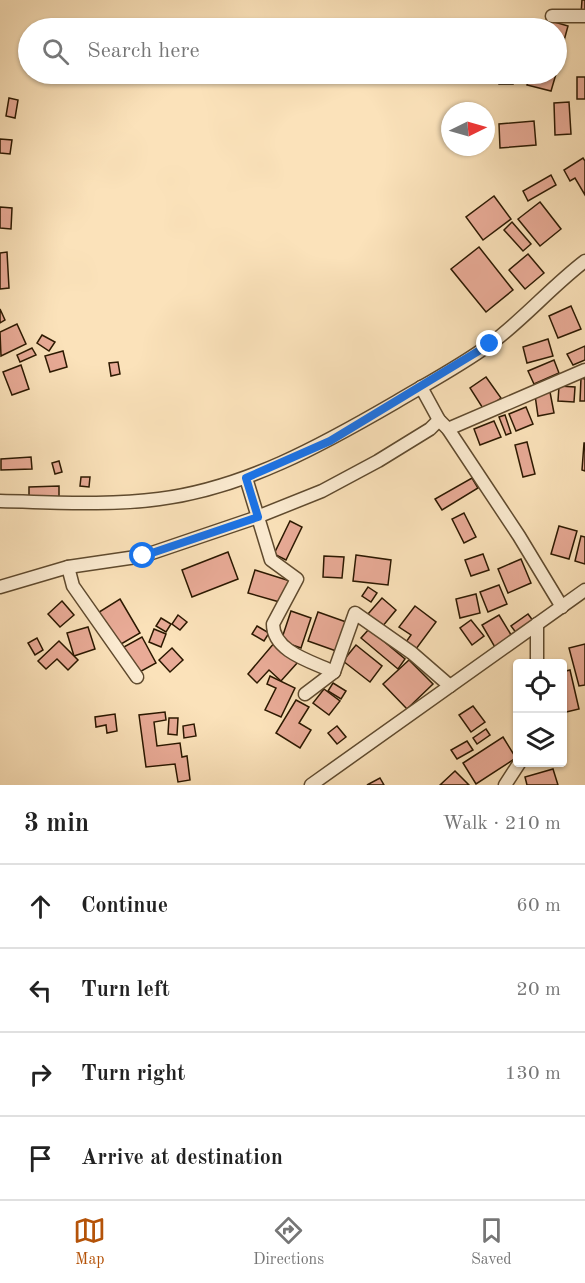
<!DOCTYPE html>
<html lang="en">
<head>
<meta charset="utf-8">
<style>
  :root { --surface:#fff; --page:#f2f2f2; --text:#222; --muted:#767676; --line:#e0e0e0; --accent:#b45309 }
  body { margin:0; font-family:"Old Standard TT",serif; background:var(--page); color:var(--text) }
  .controls { position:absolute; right:18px; bottom:18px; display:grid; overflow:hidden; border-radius:6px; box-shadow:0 2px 4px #0004 }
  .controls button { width:54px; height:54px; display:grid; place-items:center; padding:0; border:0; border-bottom:2px solid var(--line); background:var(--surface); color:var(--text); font:30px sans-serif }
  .compass { position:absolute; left:441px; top:102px; width:54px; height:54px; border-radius:50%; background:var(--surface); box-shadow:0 2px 4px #0004; rotate:85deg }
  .stop { position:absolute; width:18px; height:18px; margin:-14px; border:4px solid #1a73e8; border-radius:50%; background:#fff }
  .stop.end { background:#1a73e8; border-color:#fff; box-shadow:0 2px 6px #0008 }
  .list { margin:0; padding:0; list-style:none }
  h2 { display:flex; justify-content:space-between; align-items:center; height:78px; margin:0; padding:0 24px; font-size:26px }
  h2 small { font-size:20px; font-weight:400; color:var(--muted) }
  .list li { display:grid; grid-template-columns:39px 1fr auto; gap:18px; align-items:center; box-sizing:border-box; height:84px; padding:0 24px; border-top:2px solid var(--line) }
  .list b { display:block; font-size:22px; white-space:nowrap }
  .list em { font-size:20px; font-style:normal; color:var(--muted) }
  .icon { flex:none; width:33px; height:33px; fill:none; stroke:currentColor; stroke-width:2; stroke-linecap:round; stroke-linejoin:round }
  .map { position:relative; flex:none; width:585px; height:785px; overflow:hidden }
  .search { position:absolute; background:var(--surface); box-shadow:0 2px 4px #0004; left:18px; right:18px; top:18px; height:66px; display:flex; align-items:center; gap:15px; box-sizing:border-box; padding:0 21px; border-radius:33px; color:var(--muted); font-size:22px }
  .sheet { height:414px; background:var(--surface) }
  nav { display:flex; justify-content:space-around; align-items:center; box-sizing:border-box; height:84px; border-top:2px solid var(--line); background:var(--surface); font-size:16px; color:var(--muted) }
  nav a { display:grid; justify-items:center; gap:3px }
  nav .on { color:var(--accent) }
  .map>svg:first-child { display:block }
  .building { fill:#e9ab97; stroke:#2b1800; stroke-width:1.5 }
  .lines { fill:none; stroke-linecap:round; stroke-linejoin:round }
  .street-casing { stroke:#5f4a2e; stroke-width:15 }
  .street { stroke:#fcecd2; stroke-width:12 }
  .route { stroke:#1a73e8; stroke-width:8 }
</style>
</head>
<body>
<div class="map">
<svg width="585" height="785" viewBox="0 0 585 785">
  <rect width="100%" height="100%" fill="#fbe2ba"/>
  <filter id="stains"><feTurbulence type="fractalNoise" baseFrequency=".00333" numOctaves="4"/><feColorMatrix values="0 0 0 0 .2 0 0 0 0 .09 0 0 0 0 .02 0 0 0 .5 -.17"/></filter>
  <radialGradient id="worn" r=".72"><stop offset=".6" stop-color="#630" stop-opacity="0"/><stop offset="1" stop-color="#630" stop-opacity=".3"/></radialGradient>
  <g class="building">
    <polygon points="582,0 585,0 585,14 581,14"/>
    <polygon points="551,21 568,26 556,70 556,28 550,28"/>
    <polygon points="499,74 512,74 513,84 499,84"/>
    <polygon points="530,74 556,74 551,91 527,85"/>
    <rect x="577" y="77" width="8" height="22"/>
    <polygon points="9,98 18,100 15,118 6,116"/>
    <polygon points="569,102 571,134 555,135 554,103"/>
    <polygon points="534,121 536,145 500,148 499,124"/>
    <polygon points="0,139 12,140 10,154 0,153"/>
    <polygon points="583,158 585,161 585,195 575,178 570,181 564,170"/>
    <polygon points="551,175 556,185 528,201 523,191"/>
    <polygon points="494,196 511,219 483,240 466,217"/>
    <polygon points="540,202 561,229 540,246 518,219"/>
    <polygon points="0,207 12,208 11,229 0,228"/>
    <polygon points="512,222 531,244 523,251 504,230"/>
    <polygon points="479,247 513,290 486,312 451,269"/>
    <polygon points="7,252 9,288 0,289 0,253"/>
    <polygon points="528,254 544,273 525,289 509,270"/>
    <polygon points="571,306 581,329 558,338 549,316"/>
    <polygon points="0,309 5,320 0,323"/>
    <polygon points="17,324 26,344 1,356 0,332"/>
    <polygon points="42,335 55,342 49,351 37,343"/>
    <polygon points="548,339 553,356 527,363 523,347"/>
    <polygon points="585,346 585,360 573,365 567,354"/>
    <polygon points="32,348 36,355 20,362 17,355"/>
    <polygon points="63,351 67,367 50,372 45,356"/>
    <polygon points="554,360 559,373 534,384 528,371"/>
    <polygon points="118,362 120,374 111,376 109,363"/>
    <polygon points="21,365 29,389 12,395 3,372"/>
    <polygon points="486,377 501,398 484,410 470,388"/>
    <polygon points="581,378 585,379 585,401 580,401"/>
    <polygon points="559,386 575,387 574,402 558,401"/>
    <polygon points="550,392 554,413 538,416 535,395"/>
    <polygon points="526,407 533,424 516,431 509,414"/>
    <polygon points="505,415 511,433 506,435 499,417"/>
    <polygon points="494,421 501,437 480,445 474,429"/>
    <polygon points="527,442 535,474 523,477 515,445"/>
    <polygon points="584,443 585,443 585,471 582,470"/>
    <polygon points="31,457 32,469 1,470 1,459"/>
    <polygon points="59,461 62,472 55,474 52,463"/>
    <polygon points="81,477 90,477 89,487 80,486"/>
    <polygon points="472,478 478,488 442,510 435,499"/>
    <polygon points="59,486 59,497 29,498 29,487"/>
    <polygon points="464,513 476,537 464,543 452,519"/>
    <polygon points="290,521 302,527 286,560 274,554"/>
    <polygon points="559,526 577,531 569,559 551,554"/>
    <polygon points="581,536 585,537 585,564 575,561"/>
    <polygon points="228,552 238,579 192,597 182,570"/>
    <polygon points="483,554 489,570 471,576 465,560"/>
    <polygon points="356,555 391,560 388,585 353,581"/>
    <polygon points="324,556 344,557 342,578 323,577"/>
    <polygon points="521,559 531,583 508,593 498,569"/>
    <polygon points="255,570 290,581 283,603 248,593"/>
    <polygon points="499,585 507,604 488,612 480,592"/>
    <polygon points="368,587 377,593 371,602 362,596"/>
    <polygon points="476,594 480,613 460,618 456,599"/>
    <polygon points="382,598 396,610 382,627 368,614"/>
    <polygon points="120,599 140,633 116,647 96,614"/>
    <polygon points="62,601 74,615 60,627 48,614"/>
    <polygon points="415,606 436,622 416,649 406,642 411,635 399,627"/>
    <polygon points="291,611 311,618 301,648 281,641"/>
    <polygon points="318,612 349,623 339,652 308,641"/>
    <polygon points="528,614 534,622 517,634 511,626"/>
    <polygon points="178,615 187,622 180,630 172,624"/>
    <polygon points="499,615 513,638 496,649 482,625"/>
    <polygon points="161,618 171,624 166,632 156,626"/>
    <polygon points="471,620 484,636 472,645 460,628"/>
    <polygon points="257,626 269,633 264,641 252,634"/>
    <polygon points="88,627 95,649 74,656 67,633"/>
    <polygon points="154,629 166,634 161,647 149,642"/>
    <polygon points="369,629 405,659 398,669 361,638"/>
    <polygon points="142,637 156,663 136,674 122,648"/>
    <polygon points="37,638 43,650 35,655 28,643"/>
    <polygon points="59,641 78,660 68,670 57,659 46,669 38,661"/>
    <polygon points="275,642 298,662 281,681 269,670 257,683 248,674"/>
    <polygon points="585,644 585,685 579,686 569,648"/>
    <polygon points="356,645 382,666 370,682 343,661"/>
    <polygon points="172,648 183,660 170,672 159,660"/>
    <polygon points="409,660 433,684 407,709 383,684"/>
    <polygon points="570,670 579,709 562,713 562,672"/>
    <polygon points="270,676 295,688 281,717 265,710 276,688 267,684"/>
    <polygon points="333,683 346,691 341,699 328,691"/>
    <polygon points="324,689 340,701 329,715 313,703"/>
    <polygon points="296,700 309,707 299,723 311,730 300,748 276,733"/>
    <polygon points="473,706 485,722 471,732 459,715"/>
    <polygon points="165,712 166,720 154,722 157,746 180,743 182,757 187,756 190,780 178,782 175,764 146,767 139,715"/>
    <polygon points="115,714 117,731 107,733 106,725 96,727 95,717"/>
    <polygon points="169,718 178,718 177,735 168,734"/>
    <polygon points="194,724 196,736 184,738 183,726"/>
    <polygon points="337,726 346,737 337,744 328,733"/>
    <polygon points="486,729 490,735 477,744 473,738"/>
    <polygon points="503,737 516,758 476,784 463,763"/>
    <polygon points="467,741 473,750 457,759 451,750"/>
    <polygon points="553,769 558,785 527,785 525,777"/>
    <polygon points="455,771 469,785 440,785"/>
    <polygon points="380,778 384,785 367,785"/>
  </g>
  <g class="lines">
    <defs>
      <g id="street">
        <polyline points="552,16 585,16"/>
        <polyline points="421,387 439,420 448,429 519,536 562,607"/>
        <polyline points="448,429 585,370"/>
        <path d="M 246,478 L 271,560 L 297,579 L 273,624 C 273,652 313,662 334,672"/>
        <path d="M 0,501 C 52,502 107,506 159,499 C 245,488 322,445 396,402 C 428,383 460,366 489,345 C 523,320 551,287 585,261"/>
        <polyline points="68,567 73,586 137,677"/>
        <polyline points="0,587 68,567 143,556 252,519 322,491 378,461 430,429 439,420"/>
        <polyline points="537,664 537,624"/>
        <polyline points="305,694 334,672 355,613 412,653 450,686"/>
        <polyline points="311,785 585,590"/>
        <polyline points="505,785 520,762"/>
      </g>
    </defs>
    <use href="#street" class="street-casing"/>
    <use href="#street" class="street"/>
  </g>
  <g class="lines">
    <polyline class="route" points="143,556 258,517 246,478 330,441 490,344"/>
  </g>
  <rect width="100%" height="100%" filter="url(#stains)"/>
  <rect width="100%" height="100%" fill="url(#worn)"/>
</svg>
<div class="controls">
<button><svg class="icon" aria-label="locate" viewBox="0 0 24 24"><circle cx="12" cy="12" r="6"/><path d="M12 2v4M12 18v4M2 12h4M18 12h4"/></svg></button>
<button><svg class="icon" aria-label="layers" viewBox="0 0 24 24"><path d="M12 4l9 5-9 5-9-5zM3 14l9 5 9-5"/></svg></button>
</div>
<svg class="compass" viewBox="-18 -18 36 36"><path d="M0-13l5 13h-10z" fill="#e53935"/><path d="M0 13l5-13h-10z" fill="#767676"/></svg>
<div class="stop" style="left:143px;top:556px"></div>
<div class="stop end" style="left:490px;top:344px"></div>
<div class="search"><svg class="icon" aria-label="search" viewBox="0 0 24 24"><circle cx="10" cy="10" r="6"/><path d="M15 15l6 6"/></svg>Search here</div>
</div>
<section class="sheet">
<h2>3 min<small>Walk · 210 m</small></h2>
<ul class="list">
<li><svg class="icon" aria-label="ahead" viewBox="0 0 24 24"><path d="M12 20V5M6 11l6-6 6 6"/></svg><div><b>Continue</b></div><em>60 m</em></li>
<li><svg class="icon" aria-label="left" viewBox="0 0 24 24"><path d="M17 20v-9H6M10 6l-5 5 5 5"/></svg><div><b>Turn left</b></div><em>20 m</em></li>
<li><svg class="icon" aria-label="right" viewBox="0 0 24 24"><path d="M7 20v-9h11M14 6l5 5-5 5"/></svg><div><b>Turn right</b></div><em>130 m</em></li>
<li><svg class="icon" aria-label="arrive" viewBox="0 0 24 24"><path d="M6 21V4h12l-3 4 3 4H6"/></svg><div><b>Arrive at destination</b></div></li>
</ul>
</section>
<nav>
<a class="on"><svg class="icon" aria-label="map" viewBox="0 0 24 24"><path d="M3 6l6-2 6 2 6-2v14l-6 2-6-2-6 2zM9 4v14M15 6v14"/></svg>Map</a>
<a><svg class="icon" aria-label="directions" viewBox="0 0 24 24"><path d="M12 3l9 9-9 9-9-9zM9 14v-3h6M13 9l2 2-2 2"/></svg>Directions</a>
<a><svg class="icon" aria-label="saved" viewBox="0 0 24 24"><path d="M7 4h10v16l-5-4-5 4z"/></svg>Saved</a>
</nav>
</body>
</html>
